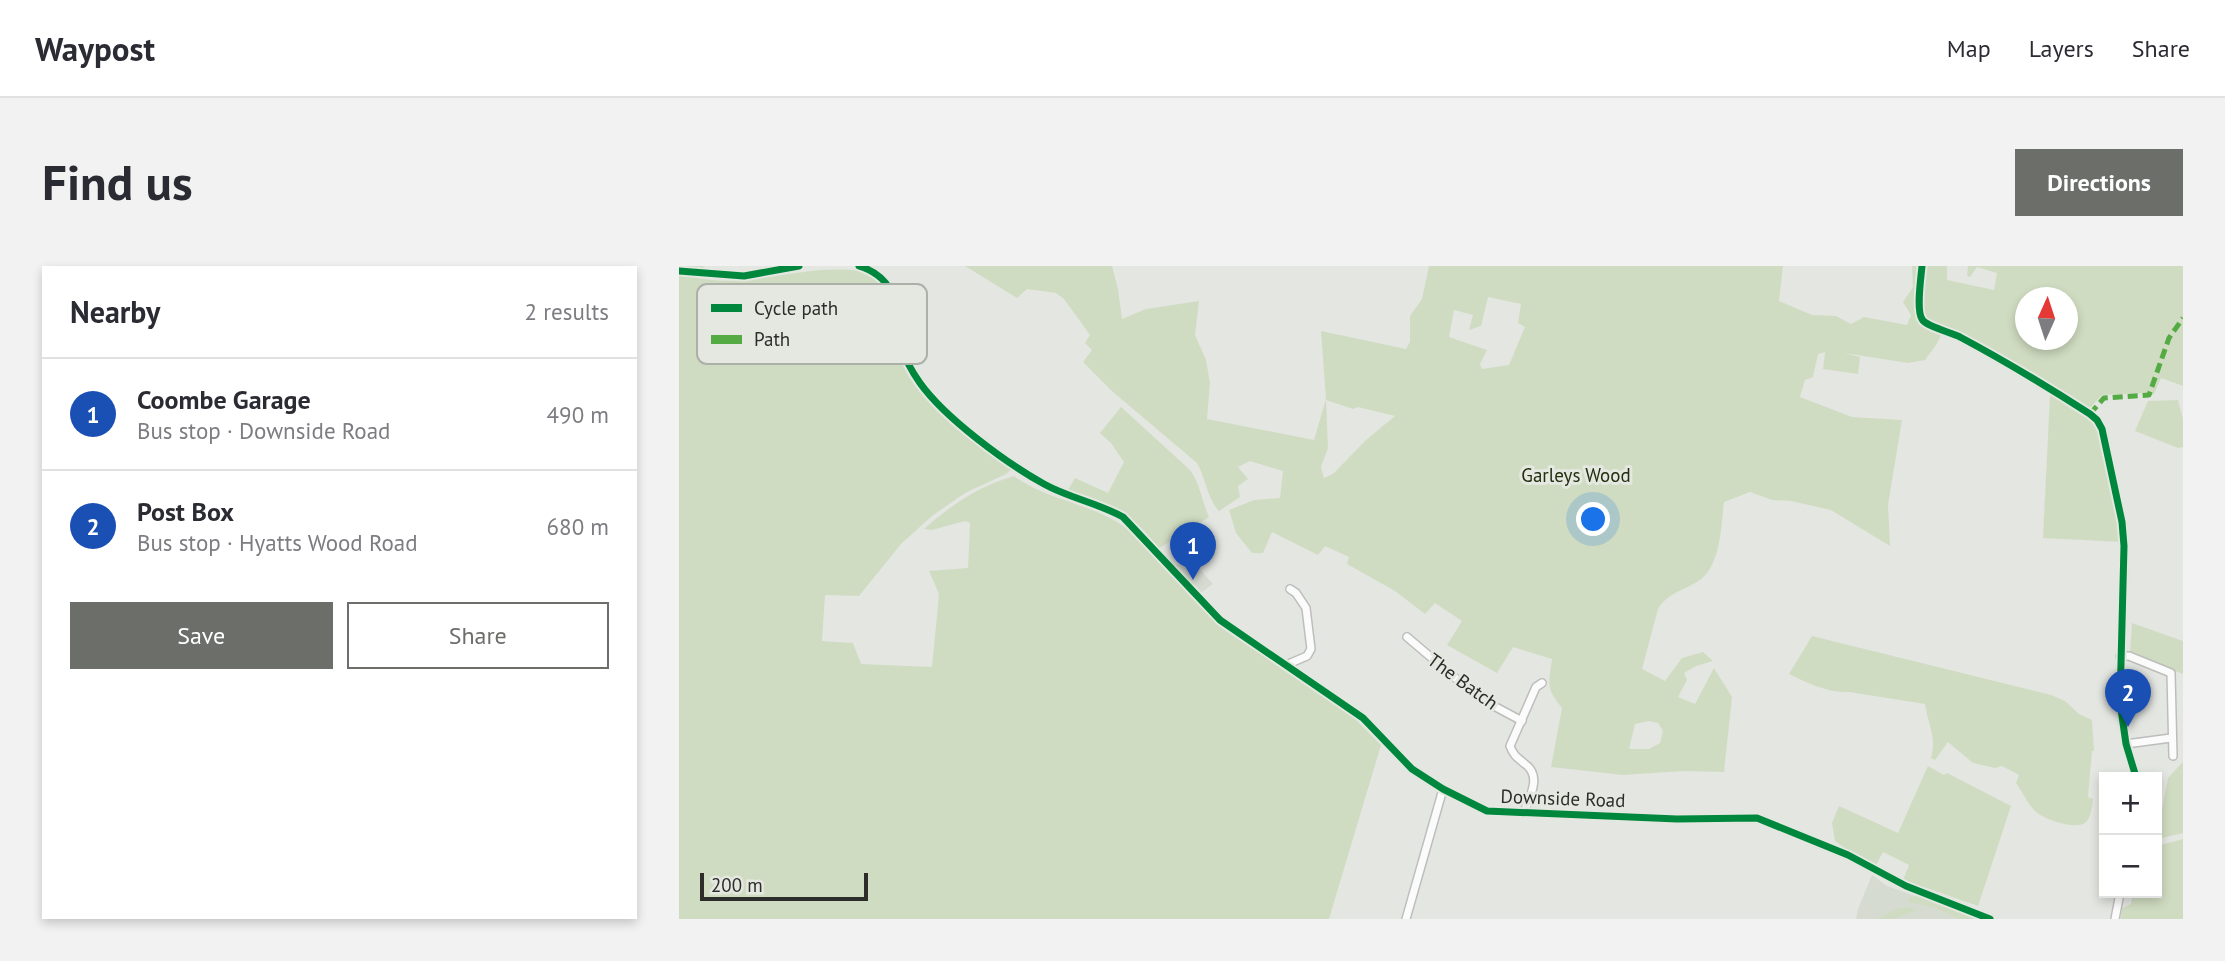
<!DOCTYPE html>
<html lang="en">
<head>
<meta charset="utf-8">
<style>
  :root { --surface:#fff; --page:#f2f2f3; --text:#2b2b33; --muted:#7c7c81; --line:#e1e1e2; --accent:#6c6e6a }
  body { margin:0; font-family:"PT Sans",sans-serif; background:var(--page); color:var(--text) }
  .controls { position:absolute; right:21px; bottom:21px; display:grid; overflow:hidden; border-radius:0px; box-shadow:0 4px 10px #0003 }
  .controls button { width:63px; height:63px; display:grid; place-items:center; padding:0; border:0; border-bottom:2px solid var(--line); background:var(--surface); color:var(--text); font:35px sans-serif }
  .compass { position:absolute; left:1336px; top:21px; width:63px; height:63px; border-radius:50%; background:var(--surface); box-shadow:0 4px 10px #0003; rotate:3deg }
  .scale { position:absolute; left:21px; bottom:18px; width:168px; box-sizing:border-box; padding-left:7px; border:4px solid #2c2d2a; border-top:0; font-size:19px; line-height:24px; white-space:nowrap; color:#2c2d2a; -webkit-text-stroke:5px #e4e8e0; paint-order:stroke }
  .you { position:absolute; left:915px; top:254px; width:24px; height:24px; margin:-18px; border:5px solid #fff; border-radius:50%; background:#1a73e8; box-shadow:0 0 0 10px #1a73e833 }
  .badge { display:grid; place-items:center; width:46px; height:46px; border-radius:50%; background:var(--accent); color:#fff; font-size:23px; font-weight:700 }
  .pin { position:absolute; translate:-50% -58px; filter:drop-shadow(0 2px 4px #0008) }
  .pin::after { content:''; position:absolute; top:37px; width:24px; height:21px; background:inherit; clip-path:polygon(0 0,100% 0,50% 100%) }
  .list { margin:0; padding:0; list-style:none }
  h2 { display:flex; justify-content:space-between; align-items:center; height:91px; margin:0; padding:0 28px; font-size:30px }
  h2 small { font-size:23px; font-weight:400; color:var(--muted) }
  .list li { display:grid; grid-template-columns:46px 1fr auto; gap:21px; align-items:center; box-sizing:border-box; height:112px; padding:0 28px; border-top:2px solid var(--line) }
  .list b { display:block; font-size:26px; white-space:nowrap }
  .list p { margin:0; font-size:23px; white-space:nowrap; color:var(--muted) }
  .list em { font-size:23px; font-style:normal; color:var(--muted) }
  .actions { display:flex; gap:14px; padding:21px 28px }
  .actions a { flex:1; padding:16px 0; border:2px solid var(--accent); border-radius:0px; text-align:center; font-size:24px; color:var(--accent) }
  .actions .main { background:var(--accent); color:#fff }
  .map { position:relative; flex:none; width:1504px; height:653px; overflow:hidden; border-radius:0px }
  header { display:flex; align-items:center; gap:42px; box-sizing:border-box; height:98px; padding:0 35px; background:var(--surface); border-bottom:2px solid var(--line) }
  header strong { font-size:33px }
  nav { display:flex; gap:38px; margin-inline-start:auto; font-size:24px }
  .intro { display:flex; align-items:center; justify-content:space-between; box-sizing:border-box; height:168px; padding:0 42px }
  h1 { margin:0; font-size:49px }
  .button { padding:18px 32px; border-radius:0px; background:var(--accent); color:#fff; font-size:24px; font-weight:700 }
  main { display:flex; gap:42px; padding:0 42px }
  aside { flex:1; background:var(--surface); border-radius:0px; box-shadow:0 4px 10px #0003 }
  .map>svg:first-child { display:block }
  .built { fill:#d6dbd2 }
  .green { fill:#d0dcc1; fill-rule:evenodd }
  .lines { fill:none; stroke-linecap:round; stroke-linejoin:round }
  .minor-casing { stroke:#bdbebb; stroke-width:10 }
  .minor { stroke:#fbfbfb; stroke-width:7 }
  .quiet { stroke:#54ab44; stroke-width:5; stroke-dasharray:10 5; stroke-linecap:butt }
  .cycleway-casing { stroke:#e4e8e0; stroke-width:11 }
  .cycleway { stroke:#00873e; stroke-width:7 }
  .labels { text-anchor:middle; stroke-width:6; stroke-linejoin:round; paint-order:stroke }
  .park-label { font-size:19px; fill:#222f0e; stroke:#e4e8e0 }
  .street-label { font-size:19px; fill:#2c2d2a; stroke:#e4e8e0 }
  .key { fill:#e4e8e0; stroke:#adb0a9; stroke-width:2 }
  .key-label { font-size:19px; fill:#2c2d2a }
</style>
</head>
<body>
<header>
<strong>Waypost</strong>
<nav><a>Map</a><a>Layers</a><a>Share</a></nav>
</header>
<div class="intro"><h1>Find us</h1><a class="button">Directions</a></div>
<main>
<aside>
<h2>Nearby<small>2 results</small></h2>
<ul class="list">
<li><span class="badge" style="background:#1a4fb4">1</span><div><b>Coombe Garage</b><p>Bus stop · Downside Road</p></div><em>490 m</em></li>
<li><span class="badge" style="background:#1a4fb4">2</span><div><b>Post Box</b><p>Bus stop · Hyatts Wood Road</p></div><em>680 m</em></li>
</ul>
<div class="actions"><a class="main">Save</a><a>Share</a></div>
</aside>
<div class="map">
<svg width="1504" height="653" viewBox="0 0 1504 653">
  <rect width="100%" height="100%" fill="#e4e6e2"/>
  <g class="built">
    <polygon points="510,291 534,318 519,329 495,301"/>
    <polygon points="1193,609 1208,620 1302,653 1177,653 1179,643"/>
  </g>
  <g class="green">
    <path d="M 0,0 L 26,0 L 11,11 C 32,15 55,16 75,13 C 110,9 145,0 181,5 C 223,16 213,69 225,101 C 240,138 302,178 334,202 L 327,208 L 286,227 L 253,250 L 222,278 L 180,330 L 146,329 L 143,375 L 174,377 L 182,398 L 253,401 L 260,328 L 250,305 L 289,302 L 291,257 L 286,255 L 253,264 L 245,263 C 272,239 300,220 335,210 C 369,235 413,237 447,262 L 547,365 L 667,444 L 702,479 L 650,653 L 0,653 Z"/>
    <path d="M 286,0 L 433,0 L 439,23 L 443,53 L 467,43 L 520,35 L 516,69 L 527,94 L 531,117 L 528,153 L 635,174 L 647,133 L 642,65 L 727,83 L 731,76 L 731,50 L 743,33 L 750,0 L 1104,0 L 1100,35 L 1133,49 L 1157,50 L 1172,58 L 1185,51 L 1228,59 L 1232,49 L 1224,36 L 1234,21 L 1233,0 L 1268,0 L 1268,14 L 1315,24 L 1318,7 L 1298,1 L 1291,11 L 1288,10 L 1289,0 L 1504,0 L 1504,120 L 1482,112 L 1475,128 L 1469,131 L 1466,127 L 1423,129 L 1411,142 L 1329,94 L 1266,61 L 1257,79 L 1246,94 L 1229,97 L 1165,87 L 1181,91 L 1179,108 L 1144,103 L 1146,86 L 1139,88 L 1134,111 L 1126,114 L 1121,131 L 1173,151 L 1223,154 L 1209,239 L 1211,280 L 1152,244 L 1112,235 L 1093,234 L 1071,226 L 1045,236 C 1042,260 1042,302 1018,316 C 1003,325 989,327 979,343 L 963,403 L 986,415 L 1003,392 L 1024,386 L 1034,395 L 1017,400 L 1005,407 L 1008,414 L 999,431 L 1016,438 L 1035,402 L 1053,431 L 1045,506 L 1004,505 L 944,509 L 872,501 L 883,442 C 866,421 870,418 873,393 L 834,381 L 818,407 L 768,379 L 783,355 L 756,337 L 746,348 L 716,325 L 668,298 L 670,291 L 646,280 L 639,289 L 593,266 L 584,287 L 573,287 L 557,267 L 550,244 L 575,234 L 601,232 L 604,205 L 571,195 L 559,201 L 569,213 L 559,220 L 561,231 L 540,245 C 528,233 527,212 518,197 L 434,126 L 404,96 L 413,84 L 406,77 L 411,69 L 385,33 L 377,27 L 348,23 L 338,32 ZM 809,31 L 842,38 L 839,57 L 846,61 L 830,99 L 803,103 L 801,98 L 808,84 L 770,71 L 775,44 L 794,49 L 790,64 L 802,60 ZM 1346,32 L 1388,32 L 1388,74 L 1346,74 ZM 647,134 L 674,143 L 679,141 L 716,150 L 687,174 L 654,208 L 645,212 L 642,201 L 649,182 ZM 970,455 L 979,457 L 984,465 L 981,477 L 970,483 L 950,483 L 956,458 Z"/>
    <polygon points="1371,129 1415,155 1420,166 1442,276 1364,272"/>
    <polygon points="1499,134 1504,153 1504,181 1499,182 1456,165 1469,135"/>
    <path d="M 442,141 L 511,204 C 521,217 523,236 530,251 L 479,283 C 457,247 426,239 389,224 L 396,212 L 429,227 L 445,196 L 432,177 L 421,167 Z"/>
    <polygon points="1453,357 1504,375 1504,408 1451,387"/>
    <path d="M 1133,370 L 1372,429 L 1386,435 L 1400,448 L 1413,454 L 1415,485 L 1413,485 L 1409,531 L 1414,533 C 1413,540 1412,550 1408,555 C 1400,566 1363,553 1356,545 C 1348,537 1343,525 1337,517 L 1340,509 L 1323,500 L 1316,502 L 1294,497 L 1269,476 L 1256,494 L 1252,492 C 1258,472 1249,458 1246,438 L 1170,426 C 1148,427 1129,417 1110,408 Z"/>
    <polygon points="1504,496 1504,567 1478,573 1478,559 1482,549 1489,512"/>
    <polygon points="1249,500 1265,509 1268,507 1332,540 1299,640 1248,622 1223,617 1230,599 1204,586 1197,599 1174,588 1156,575 1153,557 1160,540 1219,567"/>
    <polygon points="1504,573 1504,653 1442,653 1443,642 1452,638 1454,627 1478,627 1478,580"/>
    <polygon points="1238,630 1302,653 1281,653 1256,642 1230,636 1229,632"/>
    <polygon points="1228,641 1238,644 1215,653 1197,653 1217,643"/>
  </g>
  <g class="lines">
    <defs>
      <g id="minor">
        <path d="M 180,0 C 224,14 215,49 224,84 C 227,96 234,107 241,117 C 266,152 327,197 365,218 C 390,232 419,237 444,251 L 541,354 L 684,452 L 733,503 L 764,523 L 808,545 L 998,553 L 1078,552 L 1169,589 L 1227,620 L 1311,653"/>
        <path d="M 1243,0 C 1242,12 1237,44 1243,53 C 1246,60 1273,67 1281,71 C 1326,95 1369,121 1411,148 L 1418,154 L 1423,163 L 1443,256 L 1445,280 L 1441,436 L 1447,478 L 1457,511"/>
        <polyline points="0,5 65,10 120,0"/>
        <polyline points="728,371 800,432 843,455"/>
        <polyline points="1441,390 1450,390 1492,407 1494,490"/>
        <polyline points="607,399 628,390 632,383 627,342 617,327 611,323"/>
        <polyline points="1447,478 1492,472"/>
        <path d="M 845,546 C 851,530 863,510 846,498 C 839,492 834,489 831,480 L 857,421 L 863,417"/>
        <polyline points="727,653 764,523"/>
        <polyline points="1436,653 1441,627"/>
      </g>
    </defs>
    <use href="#minor" class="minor-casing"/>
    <use href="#minor" class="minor"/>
    <polyline class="quiet" points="1411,148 1425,132 1470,129 1490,72 1504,52"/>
    <defs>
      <g id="cycleway">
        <path d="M 180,0 C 224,14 215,49 224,84 C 227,96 234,107 241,117 C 266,152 327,197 365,218 C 390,232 419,237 444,251 L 541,354 L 684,452 L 733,503 L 764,523 L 808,545 L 998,553 L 1078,552 L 1169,589 L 1227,620 L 1311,653"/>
        <path d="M 1243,0 C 1242,12 1237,44 1243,53 C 1246,60 1273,67 1281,71 C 1326,95 1369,121 1411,148 L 1418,154 L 1423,163 L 1443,256 L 1445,280 L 1441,436 L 1447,478 L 1457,511"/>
        <polyline points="0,5 65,10 120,0"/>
      </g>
    </defs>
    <use href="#cycleway" class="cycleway-casing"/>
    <use href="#cycleway" class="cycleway"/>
  </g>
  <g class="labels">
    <g class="park-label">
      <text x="897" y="216">Garleys Wood</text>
    </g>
    <g class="street-label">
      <text transform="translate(784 415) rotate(36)" y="7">The Batch</text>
      <text transform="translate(884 532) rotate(2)" y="7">Downside Road</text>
    </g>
  </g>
  <rect x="18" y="18" width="230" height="80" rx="10" class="key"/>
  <rect x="32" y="38" width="31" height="8" fill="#00873e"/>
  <rect x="32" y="69" width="31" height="9" fill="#54ab44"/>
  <g class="key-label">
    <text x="75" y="49">Cycle path</text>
    <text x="75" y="80">Path</text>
  </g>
</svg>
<div class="controls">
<button>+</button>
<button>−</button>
</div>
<svg class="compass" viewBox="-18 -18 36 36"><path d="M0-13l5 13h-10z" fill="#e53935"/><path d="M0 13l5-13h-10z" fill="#7c7c81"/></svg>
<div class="scale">200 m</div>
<div class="you"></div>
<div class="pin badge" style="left:514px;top:314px;background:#1a4fb4">1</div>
<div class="pin badge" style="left:1449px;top:461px;background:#1a4fb4">2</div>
</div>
</main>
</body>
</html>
